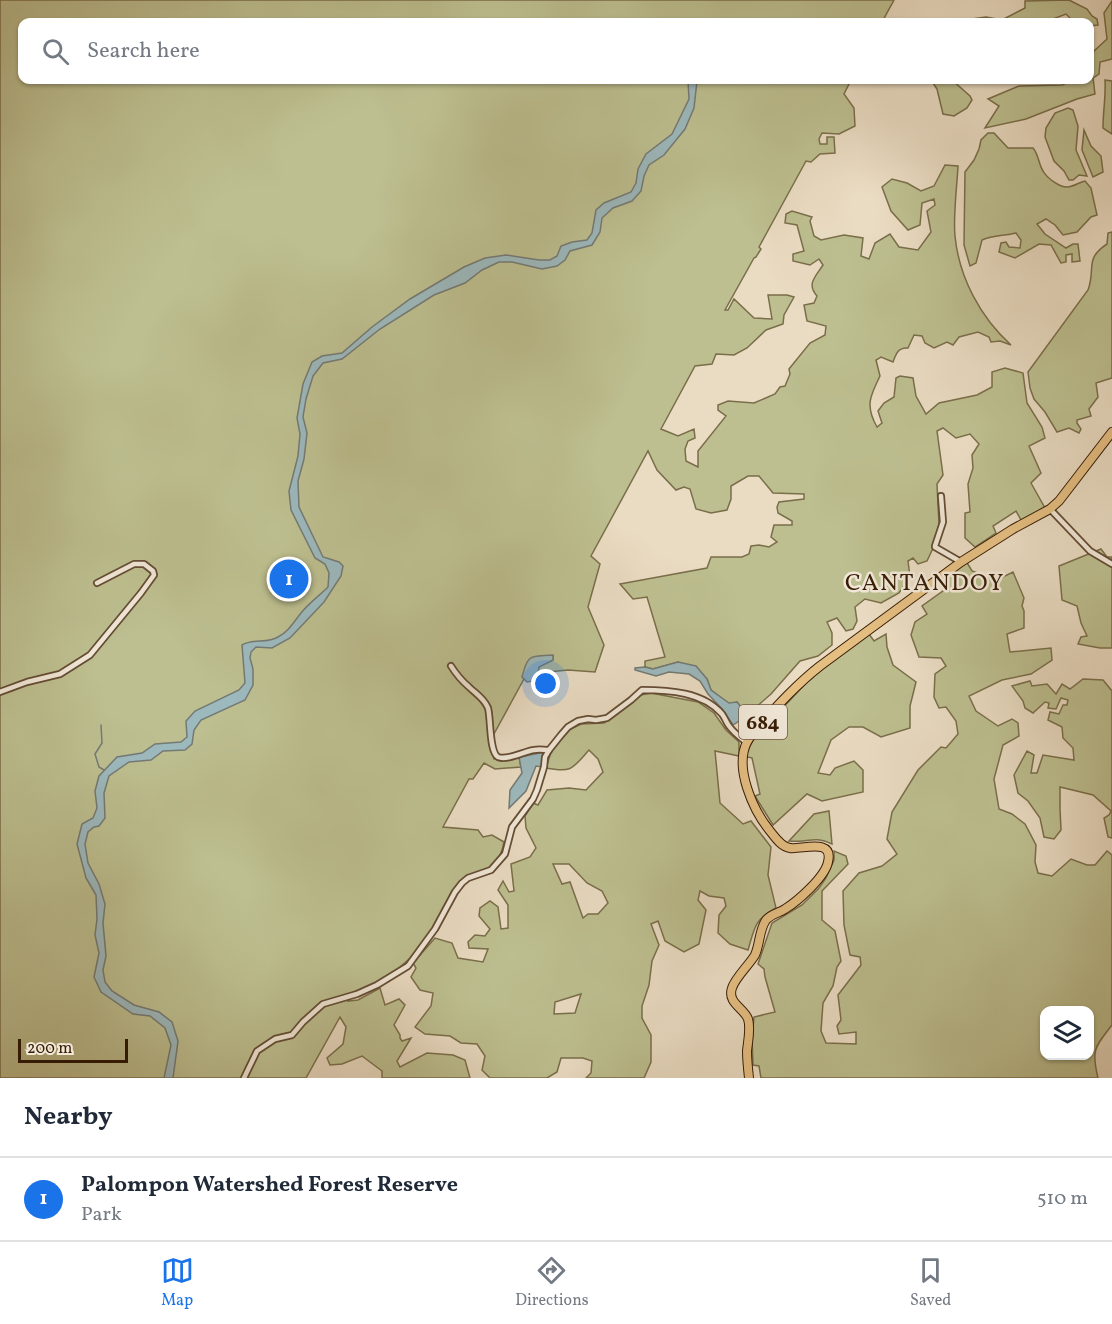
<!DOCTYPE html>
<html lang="en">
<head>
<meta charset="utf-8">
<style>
  :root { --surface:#fff; --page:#f2f2f3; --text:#1f2937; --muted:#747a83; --line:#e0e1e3; --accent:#1a73e8 }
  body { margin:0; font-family:Vollkorn,serif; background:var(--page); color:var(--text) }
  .controls { position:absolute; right:18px; bottom:18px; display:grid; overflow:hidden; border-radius:12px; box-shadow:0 2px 4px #0004 }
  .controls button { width:54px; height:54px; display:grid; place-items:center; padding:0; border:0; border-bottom:2px solid var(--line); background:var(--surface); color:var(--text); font:30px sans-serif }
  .scale { position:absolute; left:18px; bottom:15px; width:110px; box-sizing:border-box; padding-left:6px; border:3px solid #371c05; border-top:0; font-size:16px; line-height:21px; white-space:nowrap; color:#371c05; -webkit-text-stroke:4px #f1e8d8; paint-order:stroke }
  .you { position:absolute; left:546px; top:684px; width:21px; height:21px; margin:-15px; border:4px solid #fff; border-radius:50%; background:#1a73e8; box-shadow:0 0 0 9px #1a73e833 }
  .badge { display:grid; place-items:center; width:39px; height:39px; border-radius:50%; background:var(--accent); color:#fff; font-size:20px; font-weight:700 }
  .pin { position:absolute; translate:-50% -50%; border:3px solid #fff; box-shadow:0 2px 6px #0006 }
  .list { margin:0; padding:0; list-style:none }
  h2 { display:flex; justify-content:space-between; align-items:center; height:78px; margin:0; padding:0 24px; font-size:26px }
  h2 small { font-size:20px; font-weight:400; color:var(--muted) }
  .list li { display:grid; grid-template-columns:39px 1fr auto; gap:18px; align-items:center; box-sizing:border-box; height:84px; padding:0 24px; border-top:2px solid var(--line) }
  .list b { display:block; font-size:22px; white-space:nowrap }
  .list p { margin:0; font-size:20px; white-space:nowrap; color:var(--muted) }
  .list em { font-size:20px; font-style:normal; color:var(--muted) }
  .icon { flex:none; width:33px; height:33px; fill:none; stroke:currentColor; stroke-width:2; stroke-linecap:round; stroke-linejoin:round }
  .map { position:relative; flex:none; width:1112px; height:1078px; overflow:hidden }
  .search { position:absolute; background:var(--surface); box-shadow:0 2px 4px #0004; left:18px; right:18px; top:18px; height:66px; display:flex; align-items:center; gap:15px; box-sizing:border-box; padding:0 21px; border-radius:12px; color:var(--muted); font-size:22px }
  .sheet { height:162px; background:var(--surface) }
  nav { display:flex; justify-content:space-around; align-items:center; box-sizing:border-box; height:84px; border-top:2px solid var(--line); background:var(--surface); font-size:16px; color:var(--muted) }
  nav a { display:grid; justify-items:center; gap:3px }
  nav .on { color:var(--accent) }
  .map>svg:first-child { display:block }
  .green { fill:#bdbf90; stroke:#7a6e4a; stroke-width:1.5; fill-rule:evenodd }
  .water { fill:#9cb9be; stroke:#747a74; stroke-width:1.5 }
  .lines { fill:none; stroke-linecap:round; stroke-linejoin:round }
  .stream { stroke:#747a74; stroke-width:1.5 }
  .street-casing { stroke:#644c34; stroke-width:8 }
  .highway-casing { stroke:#371c05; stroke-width:10 }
  .street { stroke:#f1e8d8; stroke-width:4.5 }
  .highway { stroke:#e5be82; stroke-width:8 }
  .labels { text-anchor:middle; stroke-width:5; stroke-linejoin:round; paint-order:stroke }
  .shield { fill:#f1e8d8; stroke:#6f5944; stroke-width:1.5 }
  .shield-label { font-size:20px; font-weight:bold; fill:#371c05 }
  .quarter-label { font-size:24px; letter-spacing:1.5px; fill:#371c05; stroke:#f1e8d8 }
</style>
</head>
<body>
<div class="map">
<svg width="1112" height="1078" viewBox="0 0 1112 1078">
  <rect width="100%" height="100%" fill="#eadcc3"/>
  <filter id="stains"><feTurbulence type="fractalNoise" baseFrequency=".00333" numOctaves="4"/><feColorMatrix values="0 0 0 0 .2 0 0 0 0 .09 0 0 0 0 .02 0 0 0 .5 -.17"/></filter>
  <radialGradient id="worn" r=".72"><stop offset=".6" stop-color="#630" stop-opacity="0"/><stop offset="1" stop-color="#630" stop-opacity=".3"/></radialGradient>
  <g class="green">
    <path d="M 0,0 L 894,0 L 882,22 L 22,22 L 22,80 L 851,80 L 844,94 L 854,108 L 855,126 L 839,134 L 822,133 L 819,139 L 820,144 L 827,144 L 827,137 L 834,137 L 835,153 L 820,154 L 811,162 L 806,161 L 759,247 L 761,249 L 756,257 L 754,258 L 725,310 L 728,310 L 734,299 L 754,318 L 772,319 L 768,295 L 787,295 L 794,297 L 784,315 L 783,324 L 766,330 L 747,348 L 734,355 L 716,354 L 712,364 L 695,366 L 661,429 L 678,436 L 694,429 L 695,438 L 688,441 L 685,449 L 686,461 L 698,467 L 698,451 L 726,416 L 718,410 L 718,405 L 728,401 L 754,403 L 775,394 L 780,387 L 785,386 L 790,374 L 789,369 L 810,343 L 825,335 L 826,326 L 807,321 L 804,305 L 814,303 L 817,296 C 806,284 816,276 823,265 L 819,259 L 810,265 L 793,261 L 793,254 L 804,251 L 797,225 L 785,223 L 786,214 L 792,211 L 812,217 L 810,221 L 814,236 L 821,240 L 844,235 L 863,238 L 861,256 L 869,259 L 875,243 L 890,234 L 899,247 L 918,250 L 931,232 L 927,211 L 935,205 L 934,199 L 922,203 L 920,225 L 908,230 L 891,211 L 882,187 L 892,179 L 907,183 L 921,191 L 934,186 L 945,165 L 958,166 C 957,187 953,215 955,236 C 959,277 980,317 1011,345 L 1000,341 L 991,342 L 989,337 L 978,332 L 959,337 L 953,345 L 947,342 L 934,348 L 925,343 L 922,336 L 914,335 L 908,348 C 898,347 896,354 893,362 L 881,357 L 876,360 L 880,376 C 870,396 865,406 877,427 L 882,423 L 878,411 L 884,403 L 894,397 L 896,378 L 900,376 L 913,378 L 916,396 L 926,414 L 939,403 L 977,395 L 992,387 L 992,372 L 1005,368 L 1023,373 L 1027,403 L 1042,427 L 1045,438 L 1029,446 L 1041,473 L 1031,483 L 1045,508 L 1021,520 L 1016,511 L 993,526 L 996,533 L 975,547 L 965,538 L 965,513 L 970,512 L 968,484 L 973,468 L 972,455 L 979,444 L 970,434 L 956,438 L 943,428 L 937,431 L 943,475 L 937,484 L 939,524 L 934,546 L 927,561 L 918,564 L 913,558 L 908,561 L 910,577 L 899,593 L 881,603 L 865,599 L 855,607 L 857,621 L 853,629 L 846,631 L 837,618 L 827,622 L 832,633 L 832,645 L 818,656 L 800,661 L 771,694 L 755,708 L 745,712 L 737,702 L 729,704 L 711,690 L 707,679 L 678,662 L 653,669 L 645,667 L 645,661 L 665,657 L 647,597 L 633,599 L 620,584 L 707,568 L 711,557 L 742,557 L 749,554 L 751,546 L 759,545 L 769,547 L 777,542 L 771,537 L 774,525 L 792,525 L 792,521 L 778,513 L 777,507 L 779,502 L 804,499 L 804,494 L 773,493 L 759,476 L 748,476 L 731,486 L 731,499 L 727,510 L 711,513 L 696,509 L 690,489 L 684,487 L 676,490 L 657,470 L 648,451 L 591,556 L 600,564 L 588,607 L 604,645 L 595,672 L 568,670 L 548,672 L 545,683 L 540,682 L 537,677 L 539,666 L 553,660 L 553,656 L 536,657 L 489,743 L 494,759 L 519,757 L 521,767 L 495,769 L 484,763 L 473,779 L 469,779 L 443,827 L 478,830 L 483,837 L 492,835 L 504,842 C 497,880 475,864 456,886 C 448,895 441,915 435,927 C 420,954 384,985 353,992 L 348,1001 L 358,1000 L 380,988 L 385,1005 L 399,999 L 405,1005 L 394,1025 L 400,1035 L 400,1038 L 402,1041 L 411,1038 L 397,1061 L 400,1067 L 427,1053 L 453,1055 L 465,1060 L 470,1078 L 382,1078 L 382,1071 L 362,1056 L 342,1064 L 330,1065 L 327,1058 L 343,1044 L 346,1027 L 340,1017 L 306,1078 L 0,1078 Z"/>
    <polygon points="1069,0 1087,9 1092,16 1097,19 1098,25 1090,26 1090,22 1074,22 1066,14 1045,22 970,22 972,19 986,17 1002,20 1025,8 1025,1"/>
    <polygon points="1112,1 1112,59 1100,62 1099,74 1093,78 1095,94 1077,99 1026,119 985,128 999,106 988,99 1019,86 1062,85 1073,80 1090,80 1090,42 1094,51 1107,39 1104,13"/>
    <polygon points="931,80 952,80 970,96 972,100 967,108 954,116 943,114 937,89"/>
    <path d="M 1105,80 L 1112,81 L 1112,134 L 1103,128 C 1103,111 1106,96 1105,80 Z"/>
    <polygon points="1068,108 1073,110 1078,126 1076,150 1087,176 1079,175 1073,180 1069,180 1064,171 1054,161 1045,137 1046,128 1055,113"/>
    <polygon points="1084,130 1091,146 1101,156 1103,172 1093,177 1082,150"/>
    <path d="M 988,133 L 994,133 L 1008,148 L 1033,148 C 1039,155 1038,163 1043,171 C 1047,178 1059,187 1067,187 C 1074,187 1079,182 1085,181 L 1091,188 L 1097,215 L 1091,217 L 1077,232 L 1063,235 L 1055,225 L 1046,219 L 1037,224 L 1045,234 L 1066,248 L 1073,244 L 1078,244 L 1080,261 L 1072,262 L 1072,254 L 1066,255 L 1066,262 L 1061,263 L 1051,245 L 1039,244 L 1015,258 L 999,252 L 1001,243 L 1006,242 L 1009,247 L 1020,248 L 1021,240 L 1016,233 C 1004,236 993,235 982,240 L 976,263 L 970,266 L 964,245 L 965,172 L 974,160 L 979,149 L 981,140 Z"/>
    <path d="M 1112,232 L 1112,378 L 1096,383 L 1098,397 L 1089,409 L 1091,416 L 1077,420 L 1077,423 L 1081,429 L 1079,433 L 1069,428 L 1057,432 L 1045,412 L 1034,399 L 1030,388 L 1028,372 L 1088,290 C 1096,269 1084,259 1107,244 L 1108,233 Z"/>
    <polygon points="1101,549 1107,557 1112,557 1112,648 1100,648 1078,644 1081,637 1087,636 1081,623 1077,606 1062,600 1059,566"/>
    <path d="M 966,561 L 972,571 L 997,580 L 1013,572 L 1024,598 L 1022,606 L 1024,611 L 1024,628 L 1007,634 L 1010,652 L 1051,648 L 1052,660 L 1031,674 L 1002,680 L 969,696 L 976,711 L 998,726 L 1012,719 L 1018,723 L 1019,736 L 1003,745 L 994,779 L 999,809 L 1012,814 L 1025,824 L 1036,845 L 1035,862 L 1038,873 L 1052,876 L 1071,859 L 1087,865 L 1095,865 L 1107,851 L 1112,855 L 1112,1025 C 1095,1047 1091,1049 1098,1078 L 761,1078 L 759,1066 L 753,1065 L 752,1039 L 754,1017 L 775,1012 L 765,977 L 764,969 L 758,964 L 772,923 L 802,905 L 819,888 L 826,878 L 834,860 L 834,851 L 846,856 L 848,864 L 822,891 L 822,920 L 835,931 L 841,961 L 837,967 L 833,986 L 823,1003 L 821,1031 L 826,1043 L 856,1044 L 856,1032 L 839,1034 L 837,1026 L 841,1020 L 838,995 L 861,965 L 860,957 L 850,955 L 844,925 L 843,891 L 859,873 L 882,866 L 897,854 L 887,839 L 892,812 L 918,770 L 941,747 L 946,748 L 958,734 L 956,721 L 946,707 L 939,708 L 934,697 L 935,674 L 946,666 L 941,658 L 919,657 L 911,635 L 915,622 L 927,614 L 922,606 L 947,588 L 942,579 ZM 1044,1010 L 1090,1010 L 1090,1056 L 1044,1056 Z"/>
    <polygon points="869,634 874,641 886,634 887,647 893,665 916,682 910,706 910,728 881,737 863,727 849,727 831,740 818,773 830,775 835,768 854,761 863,770 863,792 822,801 807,794 773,825 755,796 760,794 752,758 747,757 747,752 755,737 811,678 824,666"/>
    <polygon points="1083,679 1103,680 1112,691 1112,838 1108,837 1104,818 1109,815 1111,811 1093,795 1060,787 1060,808 1061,830 1054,839 1044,837 1040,818 1028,801 1018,793 1014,775 1027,751 1034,755 1031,773 1037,773 1043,755 1074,760 1073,748 1063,738 1062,727 1048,720 1050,712 1059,714 1063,705 1067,705 1068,700 1061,698 1056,709 1048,708 1049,703 1045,702 1033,713 1025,708 1023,701 1012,686 1030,681 1032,686 1047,684 1056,694 1062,684 1070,689"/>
    <path d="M 651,693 L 698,702 L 714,713 L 726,730 L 739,742 L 739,756 L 715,751 L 720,803 L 743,824 L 751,821 L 771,847 L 768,875 L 776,908 C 754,920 755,927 748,950 L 730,944 L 718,933 L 719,915 L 726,906 L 724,898 L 709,896 L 700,891 L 698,900 L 706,910 L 699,944 L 684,952 L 665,941 L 658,921 L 651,924 L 659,945 L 652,961 L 649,985 L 642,1006 L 642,1018 L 651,1035 L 651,1062 L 644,1078 L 586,1078 L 591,1073 L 592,1061 L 583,1058 L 561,1058 L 557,1072 L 547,1078 L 490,1078 L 482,1070 L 485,1056 L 477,1044 L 461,1043 L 450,1036 L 425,1034 L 415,1027 L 431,1006 L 433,993 L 420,990 L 411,977 L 416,968 L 413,963 L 435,938 L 452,943 L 458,958 L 483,962 L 488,949 L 469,948 L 468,942 L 475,935 L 485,936 L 490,929 L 479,916 L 480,908 L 490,901 L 498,907 L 501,929 L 508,928 L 508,905 L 498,890 L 503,881 L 509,892 L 514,891 L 511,864 L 530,857 L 536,848 L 526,828 L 525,816 L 533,803 L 538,805 L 547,790 L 569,788 L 586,790 L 603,772 L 598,759 L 589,750 C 572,769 572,773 546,768 L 551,752 L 569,730 L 581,724 L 604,723 L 641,695 ZM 553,864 L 569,864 L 587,883 L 602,891 L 608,903 L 598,914 L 588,914 L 583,918 L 570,882 L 562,884 ZM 581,994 L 575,1013 L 554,1014 L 555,1002 Z"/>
    <path d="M 829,811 L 832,844 C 813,835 808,843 789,841 L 814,814 Z"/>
  </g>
  <g class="water">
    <path d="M 688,80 L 697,80 L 697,81 L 694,108 L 685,129 L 664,155 L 649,165 L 644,176 L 641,191 L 632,201 L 613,208 L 602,218 L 600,232 L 592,245 L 570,251 L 565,260 L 557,266 L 542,269 L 512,262 L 499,262 L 482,270 L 465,283 L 434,295 L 380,329 L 342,359 L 323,363 L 313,376 L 306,399 L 303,417 L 307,433 L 304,459 L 298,481 L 299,507 L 323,557 L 339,562 L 343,566 L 341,576 L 324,602 L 290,638 L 272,648 L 256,647 L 251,652 L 250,658 L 253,669 L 253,685 L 245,700 L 201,720 L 194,730 L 192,744 L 185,750 L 163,751 L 151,760 L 129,762 L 109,776 L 104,793 L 105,818 L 99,826 L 94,827 L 88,832 L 85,844 L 88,863 L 99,884 L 105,904 L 103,923 L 106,956 L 103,970 L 105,982 L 112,991 L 134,1005 L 159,1012 L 172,1022 L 178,1041 L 173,1078 L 164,1078 L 171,1045 L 165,1028 L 150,1016 L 133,1014 L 101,992 L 94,977 L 99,953 L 95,935 L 97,919 L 96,895 L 86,878 L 77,844 L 82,824 L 93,818 L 97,808 L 95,791 L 99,776 L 117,757 L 142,753 L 155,744 L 181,742 L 187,737 L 186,721 L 195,711 L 239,690 L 245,683 L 242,645 C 253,638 267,644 278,637 C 289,631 293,623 301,613 C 308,604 319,596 328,587 L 329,573 L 325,564 L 315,558 L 291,510 L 289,491 L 298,456 L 300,434 L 297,418 L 303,384 L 312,362 L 322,356 L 342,353 L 372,327 L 410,299 L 464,267 L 485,258 L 506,255 L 539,260 L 550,260 L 557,256 L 561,246 L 572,242 L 587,240 L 592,233 L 596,210 L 604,203 L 631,192 L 636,183 L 638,169 L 646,154 L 672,134 L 689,99 Z"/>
    <path d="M 553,655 L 553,660 L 539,667 L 537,677 L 540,682 L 536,684 L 533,681 L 527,682 L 522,677 C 528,653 530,657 553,655 Z"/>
    <polygon points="678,662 696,666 707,679 711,690 729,703 737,702 745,712 745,717 733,725 723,710 708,694 700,681 689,674 669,672 656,676 635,670 635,668 645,667 653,669"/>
    <polygon points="540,753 545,753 542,767 536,766 526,791 509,808 510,790 522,773 519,757"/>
  </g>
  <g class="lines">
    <polyline class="stream" points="101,725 102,743 95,754 99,767 104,770"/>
    <defs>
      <g id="street">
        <polyline points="941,496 943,522 935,546 935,547 961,562"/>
        <polyline points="1050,509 1090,551 1112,564"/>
        <path d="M 451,666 C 456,674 462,681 469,687 C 476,694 484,698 488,708 C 491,719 489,752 498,757 C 507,761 525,751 534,750 C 539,749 544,750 549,750"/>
        <polyline points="0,692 27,682 60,674 90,655 141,593 154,575 153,571 144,564 134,564 97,583"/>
        <path d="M 244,1078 L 257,1051 L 275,1039 L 292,1035 L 303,1022 L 323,1004 L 357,994 L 377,985 L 408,966 L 435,929 L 455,892 L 462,883 L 468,878 L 491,870 L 505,854 L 512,827 L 533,799 L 537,790 L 544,767 L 545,757 L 549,750 L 561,735 L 568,727 L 578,721 L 588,719 L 596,720 L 607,718 L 631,700 L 642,690 C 669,690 703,692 722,714 C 725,718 726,722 729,726 C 734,733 740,737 746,742"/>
      </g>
      <path id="highway" d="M 749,1078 C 748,1069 747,1060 747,1051 C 748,1041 751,1028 748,1019 C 744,1008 727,1003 732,988 C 735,978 749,965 755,955 C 760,944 759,930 766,920 C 771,914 779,913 785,909 C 798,901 825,877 828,862 C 834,837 801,850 790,848 C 781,847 775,837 770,831 C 753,810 734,768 747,742 C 750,736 755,732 758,727 C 777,706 797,684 820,666 L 961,562 L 1013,529 L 1050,509 L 1059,501 L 1112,432"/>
    </defs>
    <use href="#street" class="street-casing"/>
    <use href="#highway" class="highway-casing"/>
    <use href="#street" class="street"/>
    <use href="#highway" class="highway"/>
  </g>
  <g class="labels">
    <rect class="shield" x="739" y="705" width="48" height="34" rx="4.5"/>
    <g class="shield-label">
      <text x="763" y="729">684</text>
    </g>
    <g class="quarter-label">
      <text x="925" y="590">CANTANDOY</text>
    </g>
  </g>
  <rect width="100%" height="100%" filter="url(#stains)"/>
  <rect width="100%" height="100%" fill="url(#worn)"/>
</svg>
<div class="controls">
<button><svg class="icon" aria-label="layers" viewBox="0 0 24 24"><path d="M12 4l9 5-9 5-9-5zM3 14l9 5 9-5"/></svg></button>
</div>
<div class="scale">200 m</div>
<div class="you"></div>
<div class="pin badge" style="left:289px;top:579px">1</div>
<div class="search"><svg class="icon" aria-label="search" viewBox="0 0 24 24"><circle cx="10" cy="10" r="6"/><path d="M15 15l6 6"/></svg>Search here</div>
</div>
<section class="sheet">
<h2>Nearby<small></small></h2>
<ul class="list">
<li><span class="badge">1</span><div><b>Palompon Watershed Forest Reserve</b><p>Park</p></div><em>510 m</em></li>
</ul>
</section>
<nav>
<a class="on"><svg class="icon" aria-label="map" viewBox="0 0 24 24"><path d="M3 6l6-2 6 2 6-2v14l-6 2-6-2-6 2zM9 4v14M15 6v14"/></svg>Map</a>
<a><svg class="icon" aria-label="directions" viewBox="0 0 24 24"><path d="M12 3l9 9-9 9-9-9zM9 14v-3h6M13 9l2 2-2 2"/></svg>Directions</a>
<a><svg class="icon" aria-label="saved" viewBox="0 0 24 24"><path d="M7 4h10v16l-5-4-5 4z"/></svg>Saved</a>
</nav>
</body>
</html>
